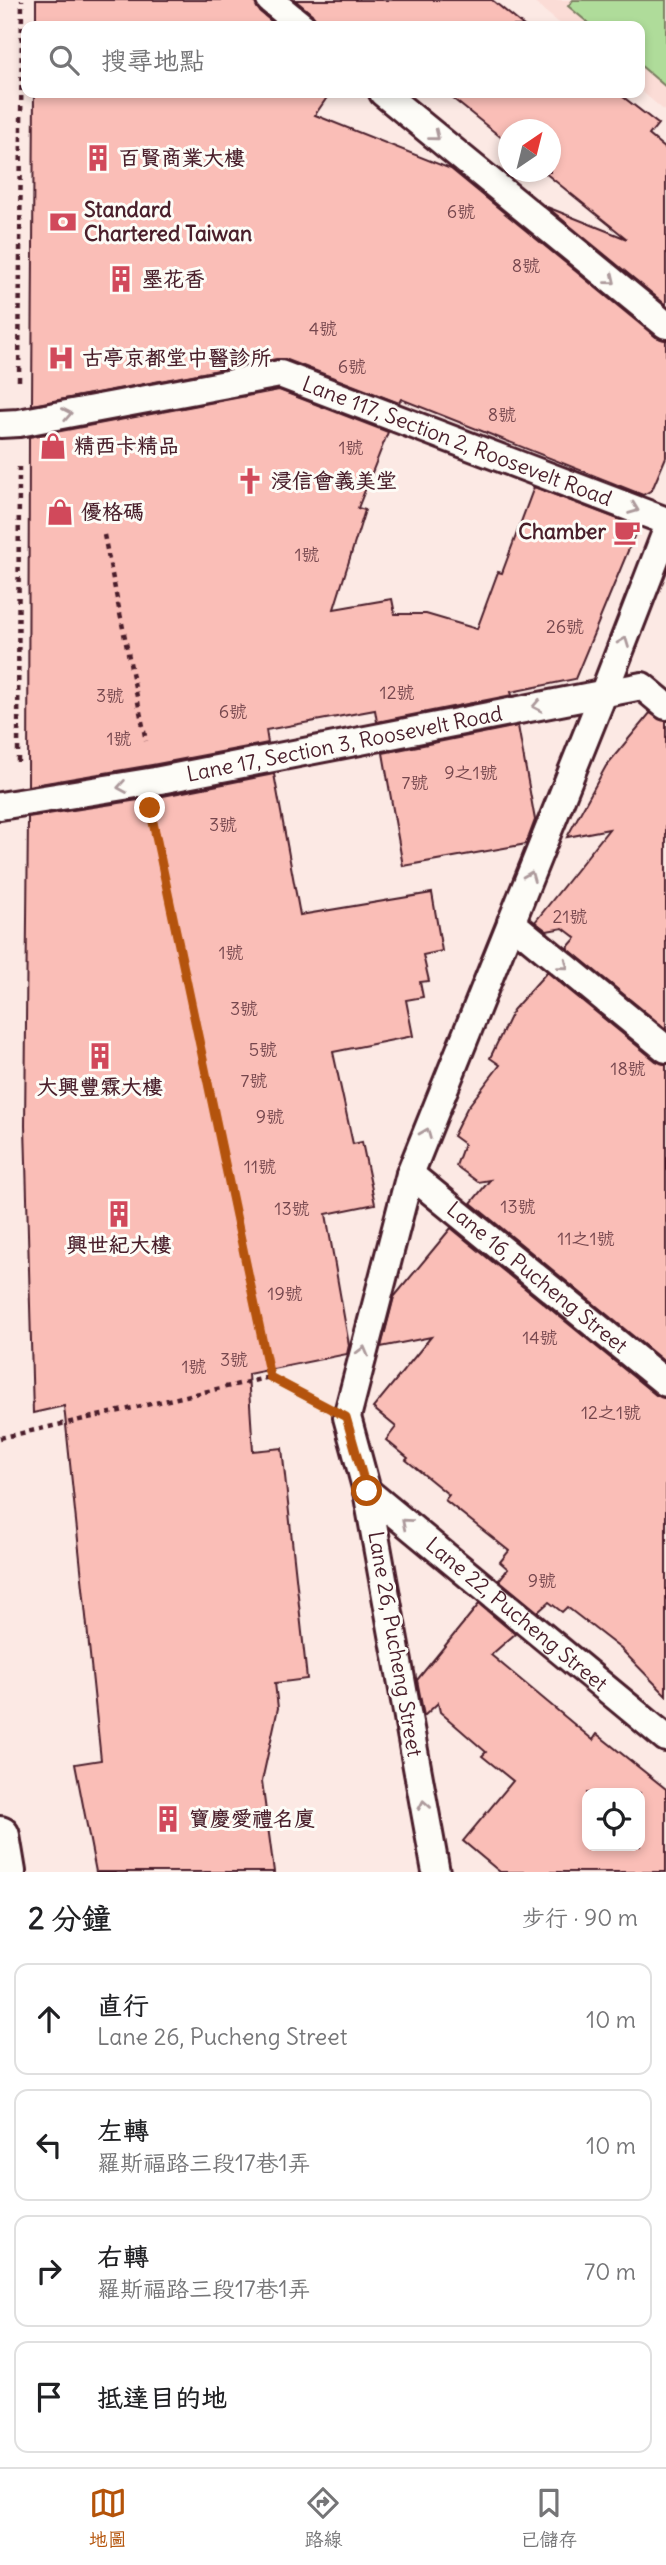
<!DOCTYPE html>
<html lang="zh-TW">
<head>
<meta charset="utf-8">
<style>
  :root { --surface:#fff; --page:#f6f6f6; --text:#202124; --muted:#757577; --line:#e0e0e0; --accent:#b45309 }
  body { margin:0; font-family:Delius,"LXGW WenKai TC",sans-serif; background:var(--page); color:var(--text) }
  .controls { position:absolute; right:21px; bottom:21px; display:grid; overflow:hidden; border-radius:14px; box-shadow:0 4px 10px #0003 }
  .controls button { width:63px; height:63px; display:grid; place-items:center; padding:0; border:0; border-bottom:2px solid var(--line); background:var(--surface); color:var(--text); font:35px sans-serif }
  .compass { position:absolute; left:498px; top:119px; width:63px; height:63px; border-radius:50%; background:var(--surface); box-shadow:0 4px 10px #0003; rotate:35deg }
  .stop { position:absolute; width:21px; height:21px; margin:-16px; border:5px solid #b45309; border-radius:50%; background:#fff }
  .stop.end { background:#b45309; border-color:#fff; box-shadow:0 2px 7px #0008 }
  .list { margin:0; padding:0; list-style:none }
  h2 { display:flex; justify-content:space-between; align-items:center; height:91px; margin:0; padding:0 28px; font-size:30px }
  h2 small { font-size:23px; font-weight:400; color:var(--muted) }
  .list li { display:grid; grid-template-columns:46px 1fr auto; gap:21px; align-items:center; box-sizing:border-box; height:112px; margin:0 14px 14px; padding:0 14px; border:2px solid var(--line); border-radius:14px }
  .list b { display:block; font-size:26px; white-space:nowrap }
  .list p { margin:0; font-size:23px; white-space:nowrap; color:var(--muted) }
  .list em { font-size:23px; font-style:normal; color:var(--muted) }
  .icon { flex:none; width:38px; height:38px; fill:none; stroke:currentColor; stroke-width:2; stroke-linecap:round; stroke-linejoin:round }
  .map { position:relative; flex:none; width:666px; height:1872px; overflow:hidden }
  .search { position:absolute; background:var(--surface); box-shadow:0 4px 10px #0003; left:21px; right:21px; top:21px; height:77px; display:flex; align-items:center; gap:18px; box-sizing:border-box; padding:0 24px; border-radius:14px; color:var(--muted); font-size:26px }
  .sheet { height:595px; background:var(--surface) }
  nav { display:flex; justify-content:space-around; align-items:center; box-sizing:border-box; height:98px; border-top:2px solid var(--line); background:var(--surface); font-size:19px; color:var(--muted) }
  nav a { display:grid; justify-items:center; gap:4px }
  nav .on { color:var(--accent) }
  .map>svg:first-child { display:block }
  .built { fill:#fbdcd6 }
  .green { fill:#afdc9a; stroke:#7c7e62; stroke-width:2 }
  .building { fill:#fabeb7; stroke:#4a1f2b; stroke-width:2; fill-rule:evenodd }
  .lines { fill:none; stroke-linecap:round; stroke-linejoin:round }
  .lane-casing { stroke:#4a1f2b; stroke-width:32 }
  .primary-casing { stroke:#4a1f2b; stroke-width:44 }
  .path { stroke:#4a1f2b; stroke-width:4.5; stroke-dasharray:5 5; stroke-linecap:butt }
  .lane { stroke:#fdfcf7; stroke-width:26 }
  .primary { stroke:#fdfcf7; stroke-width:38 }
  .oneway { stroke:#ac999b }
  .route { stroke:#b45309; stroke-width:9 }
  .labels { text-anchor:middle; stroke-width:6; stroke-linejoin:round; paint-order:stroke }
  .number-label { font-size:18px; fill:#76474e }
  .poi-label { font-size:21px; font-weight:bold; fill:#4a1f2b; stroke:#fdfcf7; text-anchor:start }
  .street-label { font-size:21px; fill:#4a1f2b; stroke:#fdfcf7 }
</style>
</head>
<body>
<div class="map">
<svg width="666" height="1872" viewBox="0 0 666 1872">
  <rect width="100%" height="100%" fill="#fce9e4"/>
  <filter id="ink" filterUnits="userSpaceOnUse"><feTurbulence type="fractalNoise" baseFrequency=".0143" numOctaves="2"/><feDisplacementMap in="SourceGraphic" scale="14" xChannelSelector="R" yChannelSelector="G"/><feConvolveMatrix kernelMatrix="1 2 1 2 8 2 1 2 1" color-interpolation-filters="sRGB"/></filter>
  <g filter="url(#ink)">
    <polygon class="built" points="531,0 666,0 666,112 640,90 640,26 563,26"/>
    <polygon class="green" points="573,0 666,0 666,87 640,65 640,26 592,26 568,6"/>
    <g class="building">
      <polygon points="36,0 255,0 260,12 277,26 36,26"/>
      <polygon points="295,0 492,0 524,26 317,26 312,14"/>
      <polygon points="34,93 330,93 315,115 451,169 656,337 666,340 666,457 652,490 643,495 401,399 399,403 285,359 277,359 32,405"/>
      <polygon points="446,93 618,93 658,124 649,135 666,149 666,305 547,207 627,239 544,172 550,172 550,130 508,130 508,143"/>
      <polygon points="279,390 388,432 358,508 365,510 334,609 392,599 395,614 426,614 477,629 498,572 502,573 534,487 631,524 635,534 575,679 511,692 512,695 377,722 375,710 266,730 268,743 152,765 28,786 29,437"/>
      <polygon points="650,713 666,721 666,1029 567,948 576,938 563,928 547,931 535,922 609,829 567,837 606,766"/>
      <polygon points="518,726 535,820 526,844 403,866 383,753"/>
      <polygon points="274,774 300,915 432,893 442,951 423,955 429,981 420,982 423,997 406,1000 413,1036 333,1052 353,1144 362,1142 375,1204 326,1214 349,1345 347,1354 248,1374 253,1451 282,1448 307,1679 275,1683 278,1708 262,1781 274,1872 96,1872 75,1764 101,1760 64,1406 33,1413 25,1126 28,817 158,797"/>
      <polygon points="547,972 656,1061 666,1064 666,1363 471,1203 490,1180 478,1182 456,1166 464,1144 453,1136 467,1108 500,1065 490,1058 513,1010"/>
      <polygon points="451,1228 656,1395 666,1398 666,1695 621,1649 567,1607 562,1612 549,1602 538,1612 499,1580 508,1569 500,1562 509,1551 445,1500 449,1495 406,1460 408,1458 386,1440 396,1427 373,1408 431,1337 381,1347 394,1297"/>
      <path d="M 479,1604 L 515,1634 L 491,1655 L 593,1740 L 597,1734 L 666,1789 L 666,1872 L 500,1872 L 463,1841 L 513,1781 L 482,1756 L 486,1752 L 440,1712 L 438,1703 L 424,1716 L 417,1680 ZM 587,1793 L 640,1793 L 640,1846 L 587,1846 Z"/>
    </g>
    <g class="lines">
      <defs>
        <g id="lane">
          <polyline points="270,0 302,26"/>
          <polyline points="383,93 666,325"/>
          <path id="s1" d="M 0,424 L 19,423 L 280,374 L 666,521"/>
          <path id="s2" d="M 0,806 L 155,781 L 642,686 L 666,706"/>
          <polyline points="511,922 666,1049"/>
          <path id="s3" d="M 410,1174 L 666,1383"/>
          <path id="s4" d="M 367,1491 L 666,1738"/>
          <polyline points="436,1872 367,1491 347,1417 410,1174 604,692 666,532"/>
        </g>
        <polyline id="primary" points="0,1836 6,1872"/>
      </defs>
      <use href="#lane" class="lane-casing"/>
      <use href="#primary" class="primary-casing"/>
      <g class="path">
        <polyline points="19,381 22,0"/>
        <polyline points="104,535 146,741"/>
        <polyline points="18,762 19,463"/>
        <polyline points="153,822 270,1377 312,1399"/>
        <polyline points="0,1438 270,1377"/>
      </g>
      <use href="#lane" class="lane"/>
      <use href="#primary" class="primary"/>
    </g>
    <defs><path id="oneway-chevron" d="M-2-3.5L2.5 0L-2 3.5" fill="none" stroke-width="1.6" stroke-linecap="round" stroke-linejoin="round" transform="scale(1.75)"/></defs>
    <g class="oneway">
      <use href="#oneway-chevron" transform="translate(435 136) rotate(39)"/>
      <use href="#oneway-chevron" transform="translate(611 280) rotate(39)"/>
      <use href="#oneway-chevron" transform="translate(67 414) rotate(-11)"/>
      <use href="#oneway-chevron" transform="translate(634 509) rotate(21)"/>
      <use href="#oneway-chevron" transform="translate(624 642) rotate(-69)"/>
      <use href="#oneway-chevron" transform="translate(537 706) rotate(169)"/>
      <use href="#oneway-chevron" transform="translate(122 787) rotate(170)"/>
      <use href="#oneway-chevron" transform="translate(530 876) rotate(-68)"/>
      <use href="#oneway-chevron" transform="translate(564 965) rotate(39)"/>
      <use href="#oneway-chevron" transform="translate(426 1133) rotate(-68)"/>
      <use href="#oneway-chevron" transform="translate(363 1351) rotate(-75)"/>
      <use href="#oneway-chevron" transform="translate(406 1523) rotate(-140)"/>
      <use href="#oneway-chevron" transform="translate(424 1805) rotate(-100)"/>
    </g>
  </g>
  <g class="lines" filter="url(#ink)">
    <polyline class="route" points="150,808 270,1377 346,1417 367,1491"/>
  </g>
  <defs>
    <symbol id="building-bare" viewBox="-9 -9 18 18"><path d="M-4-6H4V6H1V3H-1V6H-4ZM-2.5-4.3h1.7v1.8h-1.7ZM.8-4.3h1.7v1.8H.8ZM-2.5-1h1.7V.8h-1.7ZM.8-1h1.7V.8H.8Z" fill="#d1495b" stroke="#fdfcf7" stroke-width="2.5" paint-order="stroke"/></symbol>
    <symbol id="bank-bare" viewBox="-9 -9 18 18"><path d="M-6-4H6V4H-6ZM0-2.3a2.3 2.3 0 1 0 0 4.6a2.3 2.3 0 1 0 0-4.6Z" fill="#d1495b" stroke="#fdfcf7" stroke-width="2.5" paint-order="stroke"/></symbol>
    <symbol id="hospital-bare" viewBox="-9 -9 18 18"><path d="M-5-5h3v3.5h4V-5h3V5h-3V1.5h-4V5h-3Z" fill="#d1495b" stroke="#fdfcf7" stroke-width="2.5" paint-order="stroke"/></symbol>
    <symbol id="shop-bare" viewBox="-9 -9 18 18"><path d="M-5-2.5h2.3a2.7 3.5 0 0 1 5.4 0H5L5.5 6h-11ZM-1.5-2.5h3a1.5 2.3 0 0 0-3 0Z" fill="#d1495b" stroke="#fdfcf7" stroke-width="2.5" paint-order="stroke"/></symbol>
    <symbol id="church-bare" viewBox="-9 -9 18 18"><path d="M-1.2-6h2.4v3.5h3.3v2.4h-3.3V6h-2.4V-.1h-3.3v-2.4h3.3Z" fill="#d1495b" stroke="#fdfcf7" stroke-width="2.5" paint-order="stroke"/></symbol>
    <symbol id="cafe-bare" viewBox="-9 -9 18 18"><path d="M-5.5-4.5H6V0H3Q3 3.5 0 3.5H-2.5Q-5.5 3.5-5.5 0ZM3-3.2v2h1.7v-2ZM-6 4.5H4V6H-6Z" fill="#d1495b" stroke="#fdfcf7" stroke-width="2.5" paint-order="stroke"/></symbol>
  </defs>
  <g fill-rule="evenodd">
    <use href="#building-bare" x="79" y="139" width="38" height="38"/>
    <use href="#bank-bare" x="44" y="203" width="38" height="38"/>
    <use href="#building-bare" x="102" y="260" width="38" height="38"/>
    <use href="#hospital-bare" x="42" y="339" width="38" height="38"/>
    <use href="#shop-bare" x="34" y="427" width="38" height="38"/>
    <use href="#church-bare" x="231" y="462" width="38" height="38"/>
    <use href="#shop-bare" x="41" y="493" width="38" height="38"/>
    <use href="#cafe-bare" x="608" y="513" width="38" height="38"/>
    <use href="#building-bare" x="81" y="1037" width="38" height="38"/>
    <use href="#building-bare" x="100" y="1195" width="38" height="38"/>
    <use href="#building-bare" x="149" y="1800" width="38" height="38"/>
  </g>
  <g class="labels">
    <g class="number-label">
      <text x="461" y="218">6號</text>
      <text x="526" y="272">8號</text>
      <text x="323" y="335">4號</text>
      <text x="352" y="373">6號</text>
      <text x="502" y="421">8號</text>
      <text x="351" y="454">1號</text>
      <text x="307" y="561">1號</text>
      <text x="565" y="633">26號</text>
      <text x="397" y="699">12號</text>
      <text x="110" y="702">3號</text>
      <text x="233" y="718">6號</text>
      <text x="119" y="745">1號</text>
      <text x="471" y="779">9之1號</text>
      <text x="415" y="789">7號</text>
      <text x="223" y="831">3號</text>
      <text x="570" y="923">21號</text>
      <text x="231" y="959">1號</text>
      <text x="244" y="1015">3號</text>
      <text x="263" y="1056">5號</text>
      <text x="628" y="1075">18號</text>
      <text x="254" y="1087">7號</text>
      <text x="270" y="1123">9號</text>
      <text x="260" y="1173">11號</text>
      <text x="518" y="1213">13號</text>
      <text x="292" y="1215">13號</text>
      <text x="586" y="1245">11之1號</text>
      <text x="285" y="1300">19號</text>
      <text x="540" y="1344">14號</text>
      <text x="234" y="1366">3號</text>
      <text x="194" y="1373">1號</text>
      <text x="611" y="1419">12之1號</text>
      <text x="542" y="1587">9號</text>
    </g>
    <g class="poi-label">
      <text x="119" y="165">百賢商業大樓</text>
      <text x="84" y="217">Standard<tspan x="84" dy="24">Chartered Taiwan</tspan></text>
      <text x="142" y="286">墨花香</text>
      <text x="82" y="365">古亭京都堂中醫診所</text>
      <text x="74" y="453">精西卡精品</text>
      <text x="271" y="488">浸信會義美堂</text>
      <text x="81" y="519">優格碼</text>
      <text x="606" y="539" text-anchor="end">Chamber</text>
      <text x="100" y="1094" text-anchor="middle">大興豐霖大樓</text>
      <text x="119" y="1252" text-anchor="middle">興世紀大樓</text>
      <text x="189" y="1826">寶慶愛禮名廈</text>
    </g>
    <g class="street-label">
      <text dy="7" stroke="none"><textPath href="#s1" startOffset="474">Lane 117, Section 2, Roosevelt Road</textPath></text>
      <text dy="7" stroke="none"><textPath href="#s2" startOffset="350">Lane 17, Section 3, Roosevelt Road</textPath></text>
      <text dy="7" stroke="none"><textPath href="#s3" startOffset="164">Lane 16, Pucheng Street</textPath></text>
      <text dy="7" stroke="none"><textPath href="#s4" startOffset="194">Lane 22, Pucheng Street</textPath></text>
      <text transform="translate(395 1644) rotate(80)" y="7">Lane 26, Pucheng Street</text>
    </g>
  </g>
</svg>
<div class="controls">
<button><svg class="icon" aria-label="locate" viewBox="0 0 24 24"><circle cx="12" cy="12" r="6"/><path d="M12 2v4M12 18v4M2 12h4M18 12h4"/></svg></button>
</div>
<svg class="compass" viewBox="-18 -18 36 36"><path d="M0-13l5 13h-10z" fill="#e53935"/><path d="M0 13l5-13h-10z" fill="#757577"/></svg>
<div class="stop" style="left:367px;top:1491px"></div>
<div class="stop end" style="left:150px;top:808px"></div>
<div class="search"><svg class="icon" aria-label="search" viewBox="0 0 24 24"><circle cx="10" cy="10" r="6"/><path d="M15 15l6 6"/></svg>搜尋地點</div>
</div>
<section class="sheet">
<h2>2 分鐘<small>步行 · 90 m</small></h2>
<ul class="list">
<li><svg class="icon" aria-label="ahead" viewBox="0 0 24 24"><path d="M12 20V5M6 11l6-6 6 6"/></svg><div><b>直行</b><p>Lane 26, Pucheng Street</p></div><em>10 m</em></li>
<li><svg class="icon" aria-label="left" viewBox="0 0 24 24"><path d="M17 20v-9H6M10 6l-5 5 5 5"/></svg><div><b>左轉</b><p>羅斯福路三段17巷1弄</p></div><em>10 m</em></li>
<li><svg class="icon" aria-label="right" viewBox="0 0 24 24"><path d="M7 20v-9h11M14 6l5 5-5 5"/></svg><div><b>右轉</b><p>羅斯福路三段17巷1弄</p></div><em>70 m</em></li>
<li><svg class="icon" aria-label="arrive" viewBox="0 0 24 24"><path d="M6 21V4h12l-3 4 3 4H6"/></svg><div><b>抵達目的地</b></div></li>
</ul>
</section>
<nav>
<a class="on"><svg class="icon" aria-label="map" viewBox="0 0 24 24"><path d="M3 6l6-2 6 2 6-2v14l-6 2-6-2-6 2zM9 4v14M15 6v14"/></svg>地圖</a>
<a><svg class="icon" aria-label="directions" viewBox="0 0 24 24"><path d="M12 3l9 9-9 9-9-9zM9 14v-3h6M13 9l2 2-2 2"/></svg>路線</a>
<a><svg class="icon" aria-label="saved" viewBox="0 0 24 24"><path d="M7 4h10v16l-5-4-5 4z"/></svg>已儲存</a>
</nav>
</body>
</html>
